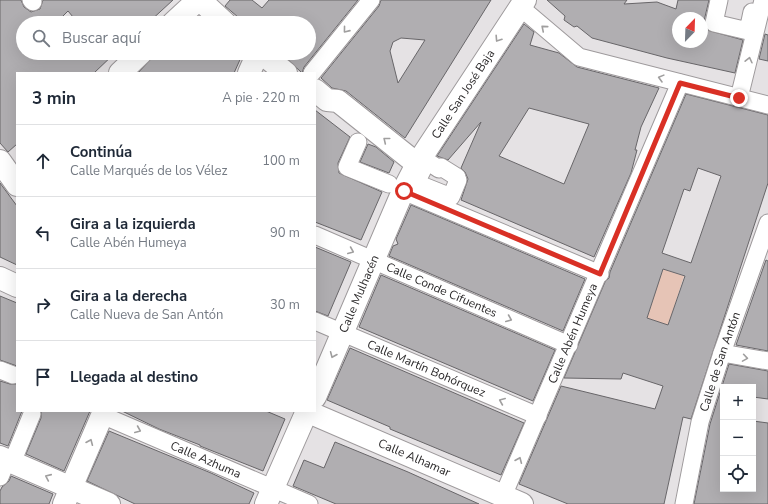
<!DOCTYPE html>
<html lang="es">
<head>
<meta charset="utf-8">
<style>
  :root { --surface:#fff; --page:#f6f6f7; --text:#1f2937; --muted:#747a83; --line:#e0e1e3 }
  body { margin:0; font-family:"Nunito Sans",sans-serif; background:var(--page); color:var(--text) }
  .controls { position:absolute; right:12px; bottom:12px; display:grid; overflow:hidden; border-radius:0px; box-shadow:0 4px 16px #0002 }
  .controls button { width:36px; height:36px; display:grid; place-items:center; padding:0; border:0; border-bottom:1px solid var(--line); background:var(--surface); color:var(--text); font:20px sans-serif }
  .compass { position:absolute; left:672px; top:12px; width:36px; height:36px; border-radius:50%; background:var(--surface); box-shadow:0 4px 16px #0002; rotate:23deg }
  .stop { position:absolute; width:12px; height:12px; margin:-9px; border:3px solid #d93025; border-radius:50%; background:#fff }
  .stop.end { background:#d93025; border-color:#fff; box-shadow:0 1px 4px #0008 }
  .list { margin:0; padding:0; list-style:none }
  h2 { display:flex; justify-content:space-between; align-items:center; height:52px; margin:0; padding:0 16px; font-size:17px }
  h2 small { font-size:13px; font-weight:400; color:var(--muted) }
  .list li { display:grid; grid-template-columns:26px 1fr auto; gap:12px; align-items:center; box-sizing:border-box; height:72px; padding:0 16px; border-top:1px solid var(--line) }
  .list b { display:block; font-size:15px; white-space:nowrap }
  .list p { margin:0; font-size:13px; white-space:nowrap; color:var(--muted) }
  .list em { font-size:13px; font-style:normal; color:var(--muted) }
  .icon { flex:none; width:22px; height:22px; fill:none; stroke:currentColor; stroke-width:2; stroke-linecap:round; stroke-linejoin:round }
  .map { position:relative; flex:none; width:768px; height:504px; overflow:hidden }
  .search { position:absolute; background:var(--surface); box-shadow:0 4px 16px #0002; left:16px; top:16px; width:300px; height:44px; display:flex; align-items:center; gap:10px; box-sizing:border-box; padding:0 14px; border-radius:22px; color:var(--muted); font-size:15px }
  .panel { position:absolute; background:var(--surface); box-shadow:0 4px 16px #0002; left:16px; top:72px; width:300px; height:340px; border-radius:0px }
  .map>svg:first-child { display:block }
  .green { fill:#e6c4b6 }
  .building { fill:#b0aeb1; stroke:#686669; fill-rule:evenodd }
  .lines { fill:none; stroke-linecap:round; stroke-linejoin:round }
  .street-casing { stroke:#9e9a9c; stroke-width:19 }
  .secondary-casing { stroke:#9e9a9c; stroke-width:24 }
  .street { stroke:#fff; stroke-width:17 }
  .secondary { stroke:#fff; stroke-width:22 }
  .oneway { stroke:#a09f9f }
  .route { stroke:#d93025; stroke-width:5 }
  .labels { text-anchor:middle; stroke-width:3; stroke-linejoin:round; paint-order:stroke }
  .street-label { font-size:12px; fill:#2b292a; stroke:#e5e2e4 }
</style>
</head>
<body>
<div class="map">
<svg width="768" height="504" viewBox="0 0 768 504">
  <rect width="100%" height="100%" fill="#e5e2e4"/>
  <polygon class="green" points="663,269 684,276 672,314 670,344 656,321 647,318"/>
  <g class="building">
    <polygon points="0,0 21,0 24,7 31,12 40,9 43,0 173,0 148,23 78,23 68,11 56,23 23,23 23,53 115,53 94,73 17,73 17,144 8,152 0,143"/>
    <polygon points="230,0 252,0 262,8 269,0 358,0 304,67 302,73 281,53 309,53 309,23 245,23 225,6"/>
    <path d="M 381,0 L 491,0 L 405,138 L 346,91 L 332,88 L 321,78 L 379,6 ZM 401,38 L 425,40 L 398,83 L 390,51 L 393,42 Z"/>
    <path d="M 547,0 L 627,0 L 624,4 L 657,2 L 676,9 L 678,0 L 709,0 L 704,21 L 707,30 L 743,40 L 735,73 L 667,58 L 592,38 L 577,26 L 574,27 L 564,20 L 565,16 ZM 678,18 L 702,18 L 702,42 L 678,42 Z"/>
    <path d="M 524,24 L 534,32 L 530,45 L 559,53 L 577,67 L 659,88 L 641,127 L 635,150 L 637,150 L 631,173 L 594,257 L 461,200 L 468,179 L 465,172 L 461,168 L 481,122 L 448,160 L 437,156 ZM 529,108 L 589,124 L 564,184 L 499,156 Z"/>
    <polygon points="765,34 768,35 768,61 759,59"/>
    <polygon points="156,53 243,53 234,73 138,73"/>
    <path d="M 686,94 L 768,115 L 768,183 L 691,419 L 683,417 L 664,504 L 568,504 L 519,484 L 561,386 L 655,409 L 663,386 L 623,373 L 621,379 L 564,378 L 605,282 L 609,278 L 610,272 ZM 698,168 L 721,176 L 691,263 L 662,253 L 684,189 L 690,191 ZM 663,269 L 685,276 L 668,325 L 647,318 Z"/>
    <polygon points="315,110 350,137 338,163 339,173 382,192 361,240 315,222"/>
    <polygon points="368,144 376,147 394,162 389,173 360,162"/>
    <polygon points="0,183 17,206 17,265 0,257"/>
    <polygon points="411,205 585,279 563,331 389,256 393,246 398,244 396,239"/>
    <polygon points="315,247 351,262 328,316 315,311"/>
    <polygon points="766,260 768,261 768,351 736,345"/>
    <polygon points="381,275 555,350 533,401 359,327"/>
    <polygon points="0,296 17,303 17,366 0,360"/>
    <polygon points="350,348 524,423 501,475 390,429 390,427 327,400"/>
    <polygon points="729,364 768,371 768,399 753,397 753,387 723,387 723,489 753,489 753,421 768,423 768,504 694,504 710,424"/>
    <polygon points="0,381 10,384 17,384 17,411 22,411 8,446 0,443"/>
    <polygon points="41,411 90,411 64,471 26,454 41,418"/>
    <polygon points="122,411 266,411 285,419 263,471 200,446 200,445 159,429"/>
    <polygon points="109,431 211,473 254,493 249,504 135,504 87,481"/>
    <polygon points="335,442 408,472 479,504 336,504 293,486 304,460 324,468"/>
    <polygon points="11,476 53,494 49,504 0,504 0,491 2,487 9,481"/>
  </g>
  <g class="lines">
    <defs>
      <g id="street">
        <polyline points="31,0 33,2"/>
        <polyline points="719,0 714,23 748,31 752,12"/>
        <polyline points="520,7 579,57 768,105"/>
        <polyline points="312,73 371,0"/>
        <polyline points="739,98 763,0"/>
        <polyline points="358,142 347,167 389,184"/>
        <polygon points="427,161 439,169 441,167 457,177 456,179 458,180 451,197 416,183"/>
        <polyline points="403,191 600,274"/>
        <path id="s1" d="M 315,235 L 569,345"/>
        <path id="s2" d="M 315,321 L 538,416"/>
        <polyline points="722,353 768,361"/>
        <polyline points="0,370 13,375"/>
        <path id="s3" d="M 102,415 L 309,504"/>
        <polyline points="16,453 32,414"/>
        <polyline points="0,477 7,460"/>
        <path id="s4" d="M 503,496 L 680,83"/>
        <path id="s5" d="M 684,504 L 700,422 L 722,353 L 768,223"/>
      </g>
      <g id="secondary">
        <polyline points="200,0 225,23"/>
        <polyline points="173,23 198,0"/>
        <polyline points="261,53 286,73"/>
        <polyline points="120,73 141,53"/>
        <polyline points="249,73 258,53"/>
        <polyline points="315,90 327,100 338,101 417,164"/>
        <polyline points="0,161 17,185"/>
        <polyline points="0,278 17,286"/>
        <path id="s6" d="M 315,397 L 403,191 L 417,164 L 525,0"/>
        <path id="s7" d="M 306,411 L 522,504"/>
        <polyline points="0,457 109,504"/>
        <polyline points="64,504 104,411"/>
        <polyline points="266,504 307,411"/>
      </g>
    </defs>
    <use href="#street" class="street-casing"/>
    <use href="#secondary" class="secondary-casing"/>
    <use href="#street" class="street"/>
    <use href="#secondary" class="secondary"/>
  </g>
  <defs><path id="oneway-chevron" d="M-2-3.5L2.5 0L-2 3.5" fill="none" stroke-width="1.6" stroke-linecap="round" stroke-linejoin="round"/></defs>
  <g class="oneway">
    <use href="#oneway-chevron" transform="translate(544 28) rotate(-140)"/>
    <use href="#oneway-chevron" transform="translate(346 30) rotate(129)"/>
    <use href="#oneway-chevron" transform="translate(498 39) rotate(123)"/>
    <use href="#oneway-chevron" transform="translate(749 60) rotate(-77)"/>
    <use href="#oneway-chevron" transform="translate(661 78) rotate(-165)"/>
    <use href="#oneway-chevron" transform="translate(386 140) rotate(-141)"/>
    <use href="#oneway-chevron" transform="translate(351 251) rotate(23)"/>
    <use href="#oneway-chevron" transform="translate(509 319) rotate(23)"/>
    <use href="#oneway-chevron" transform="translate(333 355) rotate(113)"/>
    <use href="#oneway-chevron" transform="translate(745 358) rotate(9)"/>
    <use href="#oneway-chevron" transform="translate(502 401) rotate(-157)"/>
    <use href="#oneway-chevron" transform="translate(138 430) rotate(23)"/>
    <use href="#oneway-chevron" transform="translate(90 442) rotate(-67)"/>
    <use href="#oneway-chevron" transform="translate(519 460) rotate(-67)"/>
    <use href="#oneway-chevron" transform="translate(48 477) rotate(-156)"/>
  </g>
  <g class="lines">
    <polyline class="route" points="404,191 600,274 680,83 739,98"/>
  </g>
  <g class="labels">
    <g class="street-label">
      <text dy="4" stroke="none"><textPath href="#s6" startOffset="338">Calle San José Baja</textPath></text>
      <text dy="4" stroke="none"><textPath href="#s1" startOffset="138">Calle Conde Cifuentes</textPath></text>
      <text dy="4" stroke="none"><textPath href="#s6" startOffset="112">Calle Mulhacén</textPath></text>
      <text dy="4" stroke="none"><textPath href="#s4" startOffset="177">Calle Abén Humeya</textPath></text>
      <text dy="4" stroke="none"><textPath href="#s5" startOffset="147">Calle de San Antón</textPath></text>
      <text dy="4" stroke="none"><textPath href="#s2" startOffset="121">Calle Martín Bohórquez</textPath></text>
      <text dy="4" stroke="none"><textPath href="#s7" startOffset="118">Calle Alhamar</textPath></text>
      <text dy="4" stroke="none"><textPath href="#s3" startOffset="113">Calle Azhuma</textPath></text>
    </g>
  </g>
</svg>
<div class="controls">
<button>+</button>
<button>−</button>
<button><svg class="icon" aria-label="locate" viewBox="0 0 24 24"><circle cx="12" cy="12" r="6"/><path d="M12 2v4M12 18v4M2 12h4M18 12h4"/></svg></button>
</div>
<svg class="compass" viewBox="-18 -18 36 36"><path d="M0-13l5 13h-10z" fill="#e53935"/><path d="M0 13l5-13h-10z" fill="#747a83"/></svg>
<div class="stop" style="left:404px;top:191px"></div>
<div class="stop end" style="left:739px;top:98px"></div>
<div class="search"><svg class="icon" aria-label="search" viewBox="0 0 24 24"><circle cx="10" cy="10" r="6"/><path d="M15 15l6 6"/></svg>Buscar aquí</div>
<section class="panel">
<h2>3 min<small>A pie · 220 m</small></h2>
<ul class="list">
<li><svg class="icon" aria-label="ahead" viewBox="0 0 24 24"><path d="M12 20V5M6 11l6-6 6 6"/></svg><div><b>Continúa</b><p>Calle Marqués de los Vélez</p></div><em>100 m</em></li>
<li><svg class="icon" aria-label="left" viewBox="0 0 24 24"><path d="M17 20v-9H6M10 6l-5 5 5 5"/></svg><div><b>Gira a la izquierda</b><p>Calle Abén Humeya</p></div><em>90 m</em></li>
<li><svg class="icon" aria-label="right" viewBox="0 0 24 24"><path d="M7 20v-9h11M14 6l5 5-5 5"/></svg><div><b>Gira a la derecha</b><p>Calle Nueva de San Antón</p></div><em>30 m</em></li>
<li><svg class="icon" aria-label="arrive" viewBox="0 0 24 24"><path d="M6 21V4h12l-3 4 3 4H6"/></svg><div><b>Llegada al destino</b></div></li>
</ul>
</section>
</div>
</body>
</html>
